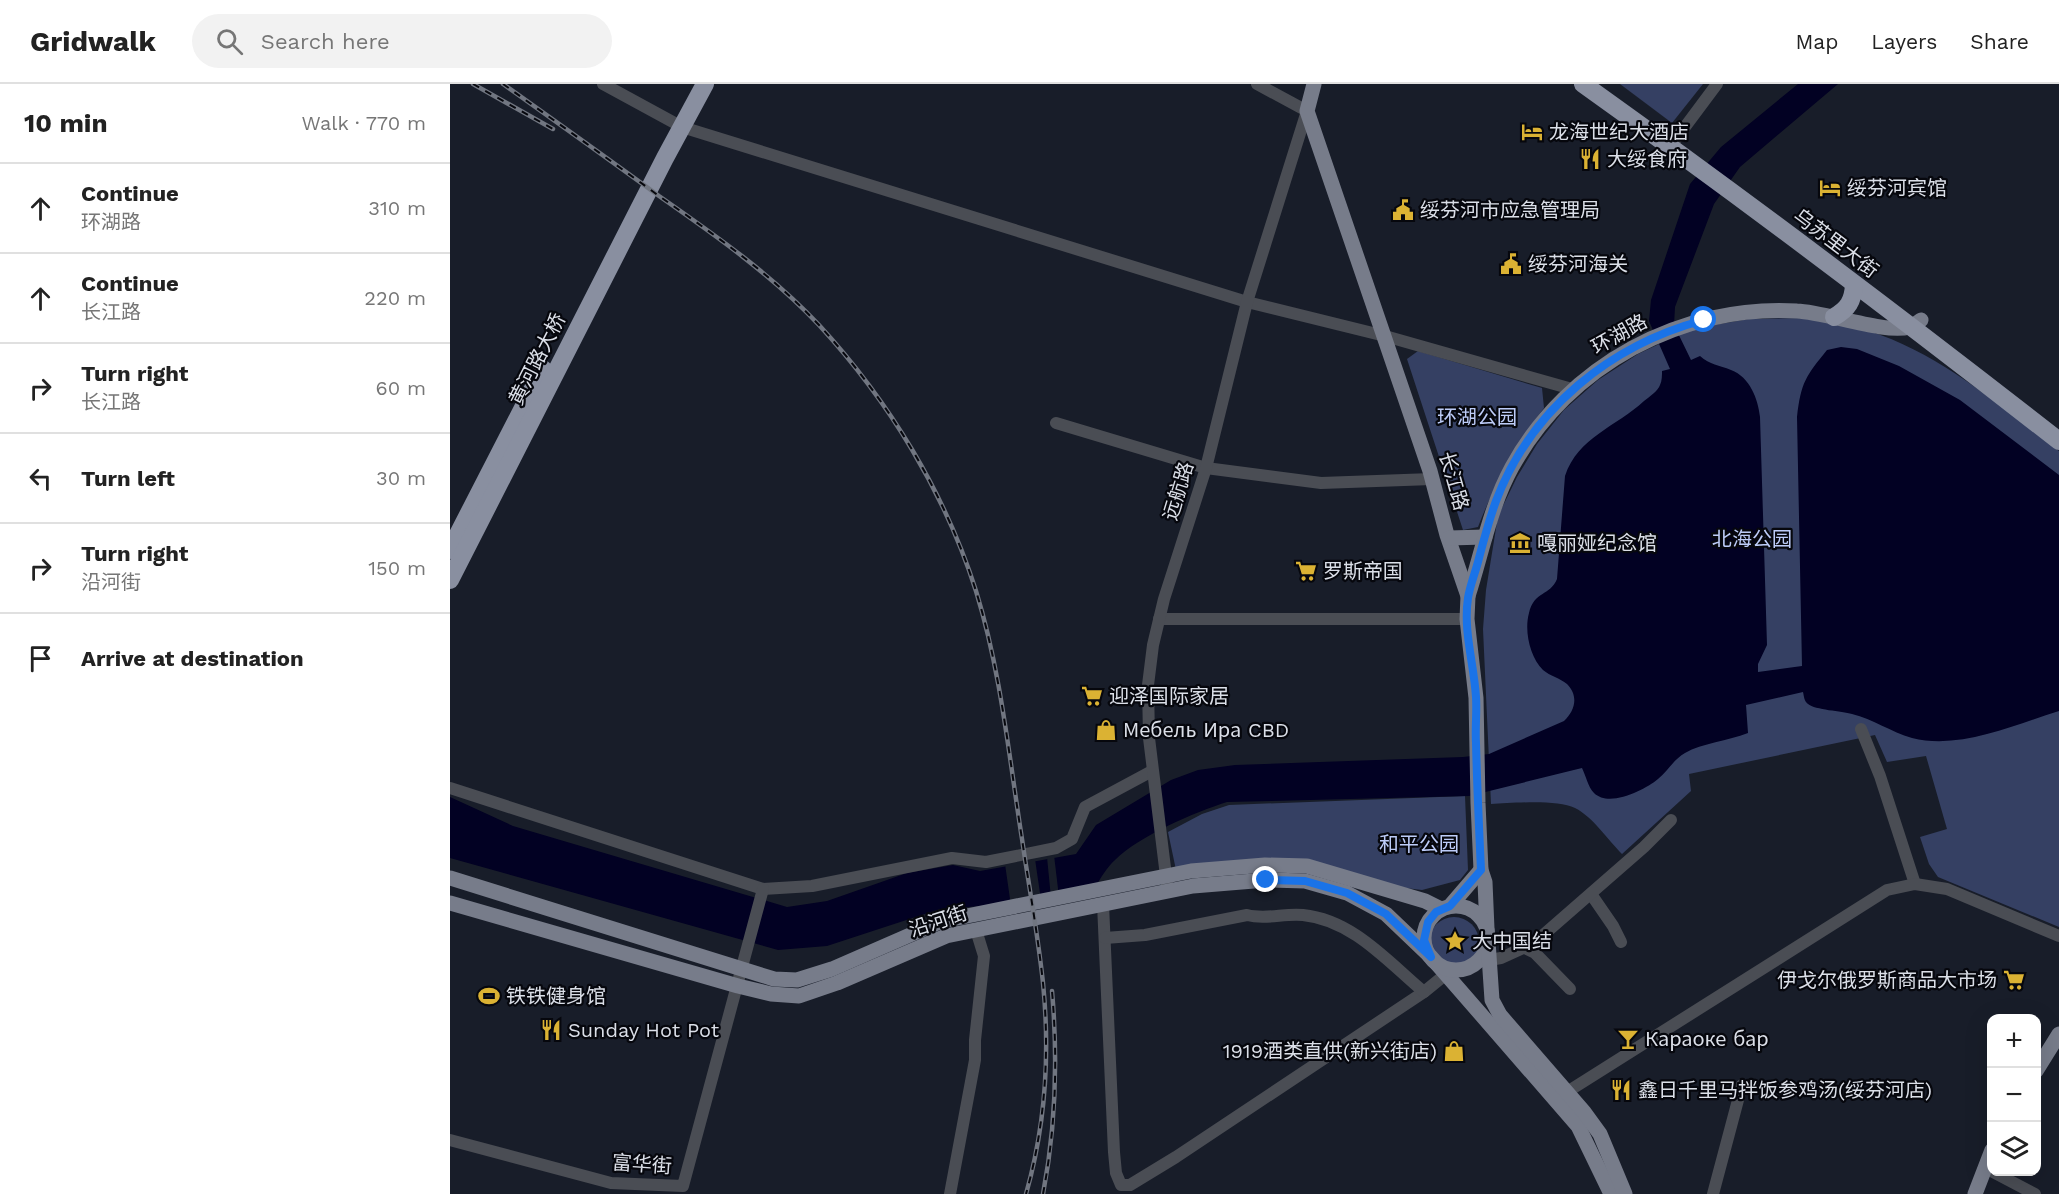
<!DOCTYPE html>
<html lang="en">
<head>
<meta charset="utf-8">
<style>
  :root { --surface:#fff; --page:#f2f2f2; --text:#222; --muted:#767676; --line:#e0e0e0 }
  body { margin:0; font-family:"Work Sans","Noto Sans SC",sans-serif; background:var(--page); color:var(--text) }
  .controls { position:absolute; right:18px; bottom:18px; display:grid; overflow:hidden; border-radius:12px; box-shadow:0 6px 24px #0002 }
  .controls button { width:54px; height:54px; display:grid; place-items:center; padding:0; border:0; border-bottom:2px solid var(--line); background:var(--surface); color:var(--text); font:30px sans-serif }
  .stop { position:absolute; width:18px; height:18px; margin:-14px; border:4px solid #1a73e8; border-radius:50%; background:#fff }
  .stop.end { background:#1a73e8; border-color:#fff; box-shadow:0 2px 6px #0008 }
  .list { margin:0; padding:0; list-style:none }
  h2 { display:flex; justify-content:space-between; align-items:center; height:78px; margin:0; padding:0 24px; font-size:26px }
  h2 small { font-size:20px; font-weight:400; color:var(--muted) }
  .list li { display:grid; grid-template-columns:39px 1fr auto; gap:18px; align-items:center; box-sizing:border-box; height:90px; padding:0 24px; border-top:2px solid var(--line) }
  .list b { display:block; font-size:22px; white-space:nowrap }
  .list p { margin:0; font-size:20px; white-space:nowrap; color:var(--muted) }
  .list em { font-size:20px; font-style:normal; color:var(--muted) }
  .icon { flex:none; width:33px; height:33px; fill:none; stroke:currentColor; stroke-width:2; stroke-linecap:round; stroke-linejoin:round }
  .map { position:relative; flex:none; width:1609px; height:1110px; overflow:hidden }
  header { display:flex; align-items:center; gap:36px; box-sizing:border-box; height:84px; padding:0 30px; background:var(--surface); border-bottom:2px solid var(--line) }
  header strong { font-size:28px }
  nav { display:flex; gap:33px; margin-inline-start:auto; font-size:21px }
  .search { width:420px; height:54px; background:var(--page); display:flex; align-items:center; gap:15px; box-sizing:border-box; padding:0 21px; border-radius:33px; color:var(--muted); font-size:22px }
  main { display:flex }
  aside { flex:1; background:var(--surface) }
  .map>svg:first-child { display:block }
  .green { fill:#354063 }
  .water { fill:#020123 }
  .pier { fill:#181d29 }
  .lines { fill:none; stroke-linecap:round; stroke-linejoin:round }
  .minor { stroke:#4a4d54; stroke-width:12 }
  .major { stroke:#777c8a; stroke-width:15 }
  .highway { stroke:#898fa0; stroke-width:18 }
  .rail-casing { stroke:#717681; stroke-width:4.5 }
  .rail { stroke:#06070d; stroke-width:2; stroke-dasharray:7; stroke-linecap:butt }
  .route { stroke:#1a73e8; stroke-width:8 }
  .labels { text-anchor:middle; stroke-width:4.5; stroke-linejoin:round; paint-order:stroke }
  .poi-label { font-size:20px; fill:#dbdfe8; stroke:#06070d; text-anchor:start }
  .street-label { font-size:20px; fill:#dbdfe8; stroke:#06070d }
  .park-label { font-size:20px; fill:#bdccf8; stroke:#06070d }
</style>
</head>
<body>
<header>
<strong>Gridwalk</strong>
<div class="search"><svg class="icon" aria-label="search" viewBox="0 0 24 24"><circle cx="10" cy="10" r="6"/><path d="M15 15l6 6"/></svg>Search here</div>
<nav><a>Map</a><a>Layers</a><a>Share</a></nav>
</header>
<main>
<aside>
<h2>10 min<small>Walk · 770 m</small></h2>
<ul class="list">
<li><svg class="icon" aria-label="ahead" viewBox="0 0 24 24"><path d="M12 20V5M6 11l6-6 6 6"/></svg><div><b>Continue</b><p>环湖路</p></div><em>310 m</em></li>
<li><svg class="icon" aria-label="ahead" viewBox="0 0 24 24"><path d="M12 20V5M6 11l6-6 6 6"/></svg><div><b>Continue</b><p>长江路</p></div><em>220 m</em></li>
<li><svg class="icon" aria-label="right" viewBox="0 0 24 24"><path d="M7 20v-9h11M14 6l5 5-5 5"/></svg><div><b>Turn right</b><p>长江路</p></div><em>60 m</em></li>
<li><svg class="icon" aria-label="left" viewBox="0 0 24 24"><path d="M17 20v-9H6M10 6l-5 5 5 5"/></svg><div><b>Turn left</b></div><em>30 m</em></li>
<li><svg class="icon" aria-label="right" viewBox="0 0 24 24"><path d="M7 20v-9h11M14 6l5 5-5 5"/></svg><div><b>Turn right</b><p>沿河街</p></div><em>150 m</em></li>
<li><svg class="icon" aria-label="arrive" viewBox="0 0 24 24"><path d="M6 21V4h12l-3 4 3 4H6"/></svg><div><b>Arrive at destination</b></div></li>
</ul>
</aside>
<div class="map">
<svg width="1609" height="1110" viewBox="0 0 1609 1110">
  <rect width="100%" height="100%" fill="#181d29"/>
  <g class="green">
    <polygon points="1170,0 1253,0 1222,39"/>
    <path d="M 1356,234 C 1376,238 1399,240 1419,247 C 1491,270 1550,322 1609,367 L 1609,843 L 1488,793 L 1479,780 L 1470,753 L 1497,745 L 1476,672 L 1437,678 L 1425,651 L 1239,690 L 1241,707 L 1172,770 C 1158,756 1143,733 1125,724 C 1107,715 1063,719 1041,720 L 1033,545 L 1036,506 L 1048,432 L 1067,393 L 1087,360 L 1114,326 L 1148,296 L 1188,270 L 1241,245 L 1299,235 Z"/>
    <path d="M 968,267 L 1092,304 L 1094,324 C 1064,363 1046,397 1028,443 L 1013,446 L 957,275 Z"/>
    <polygon points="1015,712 1018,786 1010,796 972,806 947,803 857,777 726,786 718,748 752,730 779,721"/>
    <circle cx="1004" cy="858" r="25"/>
  </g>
  <path class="water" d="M 1348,0 L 1388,0 L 1290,83 L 1264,120 L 1225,223 L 1224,241 L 1241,276 L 1250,272 C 1260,281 1269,281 1281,286 C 1300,293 1308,315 1310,333 L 1317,561 L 1308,580 L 1308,588 L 1352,582 L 1347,333 C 1351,298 1356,292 1377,266 L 1391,263 L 1407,265 L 1449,282 L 1510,316 L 1609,391 L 1609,627 C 1564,641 1510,666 1462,654 C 1441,648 1423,635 1402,630 C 1392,627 1365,626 1358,620 C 1354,617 1354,612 1353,608 L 1296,621 L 1298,649 C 1278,657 1252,659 1235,669 C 1224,675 1218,687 1208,695 C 1195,706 1159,724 1144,709 C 1138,703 1136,692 1132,684 L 1019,712 L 777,718 C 745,728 689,752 665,776 C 657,783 651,794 645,803 L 558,820 L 490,825 L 377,862 L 328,866 L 0,774 L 0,713 L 63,742 L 337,823 L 377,817 L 457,789 L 503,781 L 530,787 L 626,770 L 646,741 L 721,696 L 748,686 L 785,681 L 1013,673 L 1039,670 L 1114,637 C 1125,627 1129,612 1117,600 C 1110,594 1100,592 1093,586 C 1080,573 1074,547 1079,529 C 1084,507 1100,512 1107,495 L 1115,392 C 1128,353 1166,343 1194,317 C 1199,313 1208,307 1210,301 C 1212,297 1212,291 1212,287 L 1220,285 L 1199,237 L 1201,216 L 1240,100 L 1271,63 Z"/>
  <g class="pier">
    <polygon points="604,771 609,813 601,814 597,773"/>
    <polygon points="585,775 591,816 561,822 555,780"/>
  </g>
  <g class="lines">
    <g class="minor">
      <polyline points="153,0 232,43 797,218 935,252 1122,305"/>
      <polyline points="1220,63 1267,0"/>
      <polyline points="606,339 756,384 871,399 982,395"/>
      <polyline points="709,535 1017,535"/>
      <polyline points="1411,645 1430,692 1465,800"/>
      <polyline points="0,704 313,805 362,802 502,774 536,778 606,764 622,755 635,723 702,687"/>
      <polyline points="717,800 699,654 698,601 703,561 714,515 756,384 797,218 857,27 807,0"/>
      <polyline points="1141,810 1163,842 1171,858"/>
      <polyline points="653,820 664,1068 666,1089 671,1101 680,1101 726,1073 974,908 1001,886"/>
      <path d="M 655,854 L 695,851 L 797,831 C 816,836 834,829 853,831 C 903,836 938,878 974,908"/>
      <polyline points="1075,864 1085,869 1120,905"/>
      <polyline points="1039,876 1051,874 1084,859 1194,763 1221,736"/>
      <polyline points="1117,1008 1437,806 1465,800 1497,805 1609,852"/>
      <polyline points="0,1056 161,1099 233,1102 313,805"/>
      <polyline points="1543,1088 1585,1110"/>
      <polyline points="500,1110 525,976 525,956 534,872 526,846"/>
      <polyline points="1263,1110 1292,1001"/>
    </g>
    <g class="major">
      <polyline points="864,0 857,27 980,387 997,451 1018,512 1017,535 1026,614 1028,719 1031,786 1035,798 1037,845"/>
      <polyline points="999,454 1035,453"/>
      <path d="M 1018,512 C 1032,469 1040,423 1062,383 C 1118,281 1232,220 1347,227 C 1375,228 1436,250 1459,243 C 1463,242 1467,239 1471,236"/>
      <polyline points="0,794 324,895 347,896 382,885 492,837 741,787 815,781 857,782 975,817 991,825"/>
      <polyline points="0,819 288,902 321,910 349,912 387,899 496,852 743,802 816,796 855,797 897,809 936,830 981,873 1128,1042 1161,1110"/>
      <polyline points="1000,822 1031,786"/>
      <circle cx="1006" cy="854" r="32"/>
      <polyline points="1038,857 1042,916 1050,931 1134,1028 1150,1050 1175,1110"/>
      <polyline points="1586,987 1609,950"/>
      <polyline points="1525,1110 1542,1066"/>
    </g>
    <g class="highway">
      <path d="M 1133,0 C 1294,115 1453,235 1609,357"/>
      <path d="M 1384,233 C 1398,225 1403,217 1404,201"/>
      <polyline points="0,466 93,285"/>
      <polyline points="0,496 215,74 255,0"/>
    </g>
    <defs>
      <g id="rail">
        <polyline points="23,0 103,45"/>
        <path d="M 53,0 C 105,37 157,74 209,112 C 265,151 322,191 369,241 C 439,317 495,409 526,507 C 551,588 559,673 572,755 C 579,803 588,851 593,899 C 600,969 595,1043 576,1110"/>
        <path d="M 593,1110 C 606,1042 608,976 602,907"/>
      </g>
    </defs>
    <use href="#rail" class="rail-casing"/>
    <use href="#rail" class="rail"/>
  </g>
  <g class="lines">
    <path class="route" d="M 816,796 L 855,797 L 897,809 L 936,830 L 981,873 L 974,856 L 978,838 L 986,828 L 1000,822 L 1031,786 C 1029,744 1027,701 1026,659 C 1025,644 1027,628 1026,613 C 1024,580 1013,547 1018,514 C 1020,501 1026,487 1029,474 C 1034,455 1039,436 1046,417 C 1081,325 1160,261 1254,236"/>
  </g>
  <defs>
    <symbol id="hotel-bare" viewBox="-9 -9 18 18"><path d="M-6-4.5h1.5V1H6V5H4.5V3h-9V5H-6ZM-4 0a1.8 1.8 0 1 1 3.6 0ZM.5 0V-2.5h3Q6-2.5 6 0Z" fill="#dbb233" stroke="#06070d" stroke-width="2.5" paint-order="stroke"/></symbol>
    <symbol id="restaurant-bare" viewBox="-9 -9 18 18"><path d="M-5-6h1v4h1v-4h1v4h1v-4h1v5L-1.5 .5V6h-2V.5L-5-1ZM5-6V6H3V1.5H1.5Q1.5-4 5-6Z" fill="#dbb233" stroke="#06070d" stroke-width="2.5" paint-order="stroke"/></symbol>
    <symbol id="civic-bare" viewBox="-9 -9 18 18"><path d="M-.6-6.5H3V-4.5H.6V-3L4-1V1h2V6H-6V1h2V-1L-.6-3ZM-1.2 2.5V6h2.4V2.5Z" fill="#dbb233" stroke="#06070d" stroke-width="2.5" paint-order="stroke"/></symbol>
    <symbol id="museum-bare" viewBox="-9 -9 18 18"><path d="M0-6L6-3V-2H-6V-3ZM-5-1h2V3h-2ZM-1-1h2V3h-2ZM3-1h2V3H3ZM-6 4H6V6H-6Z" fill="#dbb233" stroke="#06070d" stroke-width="2.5" paint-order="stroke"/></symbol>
    <symbol id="supermarket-bare" viewBox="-9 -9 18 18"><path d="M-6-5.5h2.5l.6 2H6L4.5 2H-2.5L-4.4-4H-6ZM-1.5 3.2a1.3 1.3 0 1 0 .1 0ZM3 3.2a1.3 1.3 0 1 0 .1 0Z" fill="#dbb233" stroke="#06070d" stroke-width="2.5" paint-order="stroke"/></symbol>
    <symbol id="shop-bare" viewBox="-9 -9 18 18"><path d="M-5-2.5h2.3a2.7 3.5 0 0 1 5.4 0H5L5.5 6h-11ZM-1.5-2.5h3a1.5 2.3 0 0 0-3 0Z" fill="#dbb233" stroke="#06070d" stroke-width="2.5" paint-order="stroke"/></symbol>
    <symbol id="sight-bare" viewBox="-9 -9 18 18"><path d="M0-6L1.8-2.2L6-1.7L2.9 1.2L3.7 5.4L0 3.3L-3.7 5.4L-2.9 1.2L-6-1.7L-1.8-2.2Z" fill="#dbb233" stroke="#06070d" stroke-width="2.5" paint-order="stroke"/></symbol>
    <symbol id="stadium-bare" viewBox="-9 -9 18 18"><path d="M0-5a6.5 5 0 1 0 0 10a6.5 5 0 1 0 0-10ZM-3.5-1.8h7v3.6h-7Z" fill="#dbb233" stroke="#06070d" stroke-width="2.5" paint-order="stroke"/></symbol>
    <symbol id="bar-bare" viewBox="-9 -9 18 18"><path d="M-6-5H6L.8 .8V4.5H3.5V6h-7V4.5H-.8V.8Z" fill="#dbb233" stroke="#06070d" stroke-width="2.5" paint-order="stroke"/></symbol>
  </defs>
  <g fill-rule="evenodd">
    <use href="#hotel-bare" x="1067" y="33" width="30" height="30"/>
    <use href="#restaurant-bare" x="1125" y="60" width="30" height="30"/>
    <use href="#hotel-bare" x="1365" y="89" width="30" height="30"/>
    <use href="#civic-bare" x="938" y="111" width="30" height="30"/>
    <use href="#civic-bare" x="1046" y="165" width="30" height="30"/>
    <use href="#museum-bare" x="1055" y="444" width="30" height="30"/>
    <use href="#supermarket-bare" x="841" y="472" width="30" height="30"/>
    <use href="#supermarket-bare" x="627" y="597" width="30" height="30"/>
    <use href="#shop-bare" x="641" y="631" width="30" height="30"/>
    <use href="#sight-bare" x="990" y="842" width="30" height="30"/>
    <use href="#supermarket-bare" x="1549" y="881" width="30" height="30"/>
    <use href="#stadium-bare" x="24" y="897" width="30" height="30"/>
    <use href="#restaurant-bare" x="86" y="931" width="30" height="30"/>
    <use href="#bar-bare" x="1163" y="940" width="30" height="30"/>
    <use href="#shop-bare" x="989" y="952" width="30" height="30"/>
    <use href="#restaurant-bare" x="1156" y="991" width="30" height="30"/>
  </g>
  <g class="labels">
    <g class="poi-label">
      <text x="1099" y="55">龙海世纪大酒店</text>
      <text x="1157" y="82">大绥食府</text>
      <text x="1397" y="111">绥芬河宾馆</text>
      <text x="970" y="133">绥芬河市应急管理局</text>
      <text x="1078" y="187">绥芬河海关</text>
      <text x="1087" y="466">嘎丽娅纪念馆</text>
      <text x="873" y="494">罗斯帝国</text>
      <text x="659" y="619">迎泽国际家居</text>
      <text x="673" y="653">Мебель Ира CBD</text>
      <text x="1022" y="864">大中国结</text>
      <text x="1547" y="903" text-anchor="end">伊戈尔俄罗斯商品大市场</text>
      <text x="56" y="919">铁铁健身馆</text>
      <text x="118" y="953">Sunday Hot Pot</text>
      <text x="1195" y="962">Караоке бар</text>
      <text x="987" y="974" text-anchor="end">1919酒类直供(新兴街店)</text>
      <text x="1188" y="1013">鑫日千里马拌饭参鸡汤(绥芬河店)</text>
    </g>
    <g class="street-label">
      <text transform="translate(1386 159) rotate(37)" y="7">乌苏里大街</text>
      <text transform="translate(1169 250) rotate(-29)" y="7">环湖路</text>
      <text transform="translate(87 275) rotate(-63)" y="7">黄河路大桥</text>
      <text transform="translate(1004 397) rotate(74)" y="7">长江路</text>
      <text transform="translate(728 407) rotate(-73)" y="7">远航路</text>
      <text transform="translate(488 837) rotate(-18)" y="7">沿河街</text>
      <text transform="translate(192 1080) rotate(4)" y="7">富华街</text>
    </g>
    <g class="park-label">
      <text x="1027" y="340">环湖公园</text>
      <text x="1302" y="462">北海公园</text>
      <text x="969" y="767">和平公园</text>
    </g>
  </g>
</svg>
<div class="controls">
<button>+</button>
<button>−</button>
<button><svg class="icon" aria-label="layers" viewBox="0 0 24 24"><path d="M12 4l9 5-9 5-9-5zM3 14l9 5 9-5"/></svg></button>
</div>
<div class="stop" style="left:1254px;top:236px"></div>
<div class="stop end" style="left:816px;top:796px"></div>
</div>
</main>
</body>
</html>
